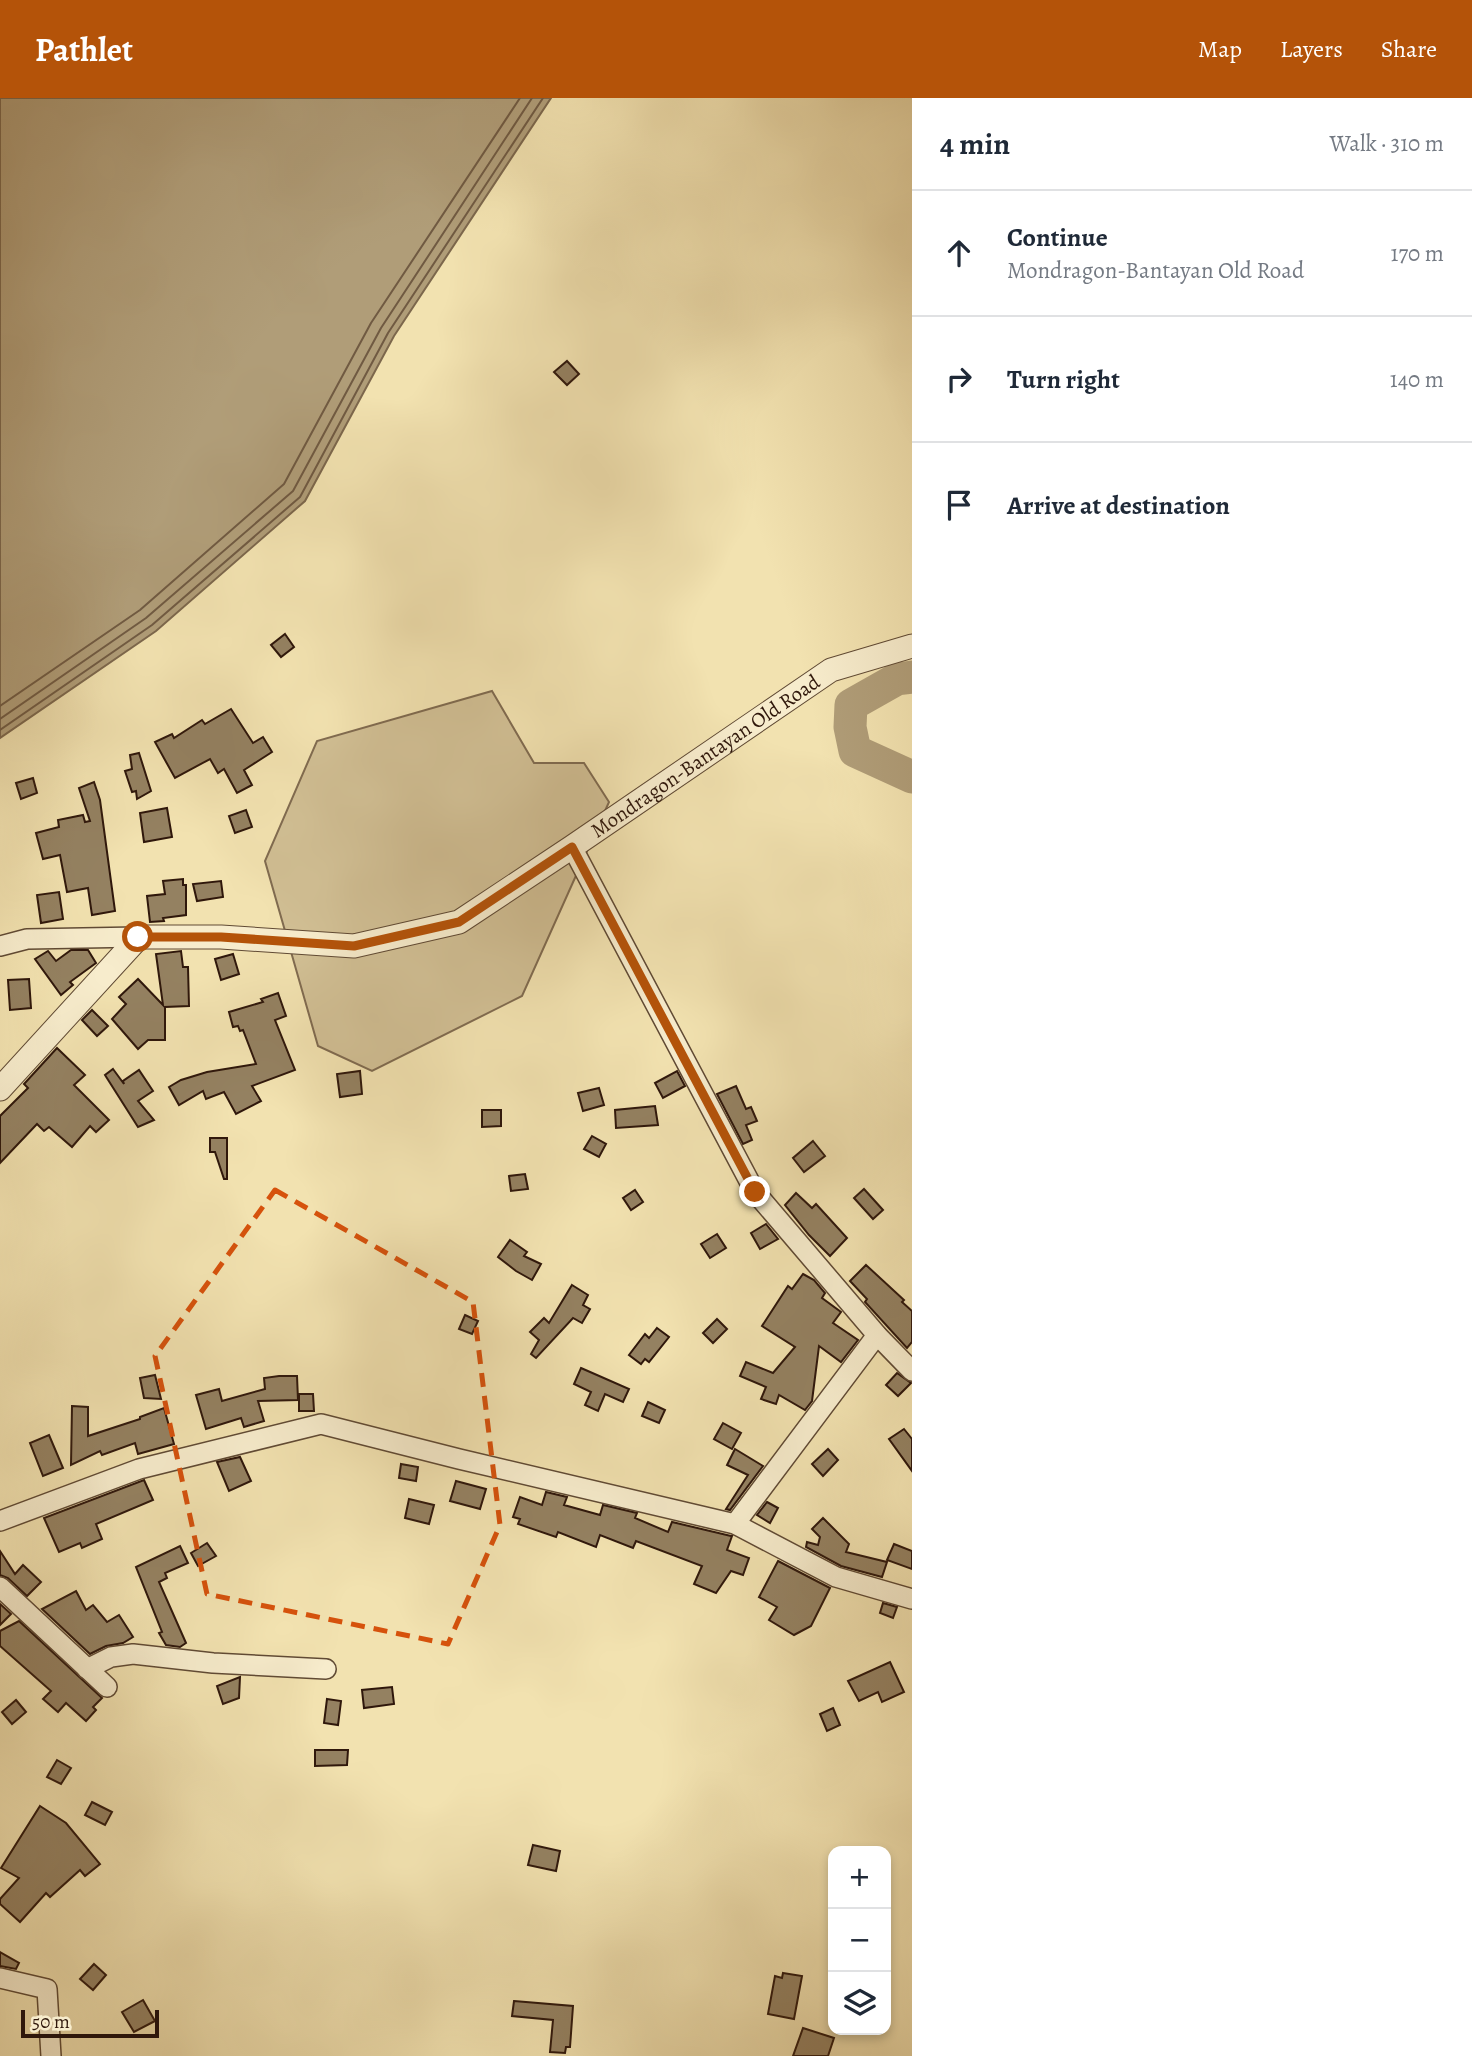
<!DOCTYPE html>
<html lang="en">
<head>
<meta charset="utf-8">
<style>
  :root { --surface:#fff; --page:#f2f2f3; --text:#1f2937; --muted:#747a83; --line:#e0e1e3; --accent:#b45309 }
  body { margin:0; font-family:Alegreya,serif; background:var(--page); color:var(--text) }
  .controls { position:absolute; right:21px; bottom:21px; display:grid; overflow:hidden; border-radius:14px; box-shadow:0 4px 10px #0003 }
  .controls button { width:63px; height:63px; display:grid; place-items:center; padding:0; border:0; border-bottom:2px solid var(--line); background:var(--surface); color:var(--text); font:35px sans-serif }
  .scale { position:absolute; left:21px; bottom:18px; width:138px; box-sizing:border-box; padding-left:7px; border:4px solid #2f170b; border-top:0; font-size:19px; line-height:24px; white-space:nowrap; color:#2f170b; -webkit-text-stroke:5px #f7eccc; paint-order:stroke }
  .stop { position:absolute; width:21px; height:21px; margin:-16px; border:5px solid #b45309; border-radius:50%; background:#fff }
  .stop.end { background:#b45309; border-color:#fff; box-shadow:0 2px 7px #0008 }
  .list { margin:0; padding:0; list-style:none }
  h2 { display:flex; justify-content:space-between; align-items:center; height:91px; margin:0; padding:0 28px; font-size:30px }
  h2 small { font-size:23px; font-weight:400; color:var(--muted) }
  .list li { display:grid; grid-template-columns:46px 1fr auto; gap:21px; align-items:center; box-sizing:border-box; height:126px; padding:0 28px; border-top:2px solid var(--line) }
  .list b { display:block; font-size:26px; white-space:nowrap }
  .list p { margin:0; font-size:23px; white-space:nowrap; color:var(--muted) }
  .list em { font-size:23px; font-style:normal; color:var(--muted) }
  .icon { flex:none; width:38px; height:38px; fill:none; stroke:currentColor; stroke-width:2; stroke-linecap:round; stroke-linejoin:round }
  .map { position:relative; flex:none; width:912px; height:1958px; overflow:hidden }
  header { display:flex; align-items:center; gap:42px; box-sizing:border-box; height:98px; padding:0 35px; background:var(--accent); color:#fff }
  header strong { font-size:33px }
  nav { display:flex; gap:38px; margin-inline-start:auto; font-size:24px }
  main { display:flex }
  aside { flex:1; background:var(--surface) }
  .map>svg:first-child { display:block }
  .green { fill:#d1bf94; stroke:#806b50; stroke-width:2 }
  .water { fill:#b09d78; stroke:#7c674c; stroke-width:2 }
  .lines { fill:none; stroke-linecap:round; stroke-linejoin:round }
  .shore { stroke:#705a42; stroke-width:2 }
  .river { stroke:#b09d78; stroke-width:33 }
  .building { fill:#948161; stroke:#2f170b; stroke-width:2 }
  .minor-casing { stroke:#604a34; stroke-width:22 }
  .tertiary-casing { stroke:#604a34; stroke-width:25 }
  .minor { stroke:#f7eccc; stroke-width:19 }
  .tertiary { stroke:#f7eccc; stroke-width:23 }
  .route { stroke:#b45309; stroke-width:9 }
  .marked { fill:none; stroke:#d6520c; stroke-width:5; stroke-dasharray:14 9; stroke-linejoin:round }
  .labels { text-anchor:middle; stroke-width:6; stroke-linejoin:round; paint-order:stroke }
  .street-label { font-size:21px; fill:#2f170b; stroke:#f7eccc }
</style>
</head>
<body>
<header>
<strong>Pathlet</strong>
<nav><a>Map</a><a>Layers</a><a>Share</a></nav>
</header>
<main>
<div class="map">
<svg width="912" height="1958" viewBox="0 0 912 1958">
  <rect width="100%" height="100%" fill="#f2e2b0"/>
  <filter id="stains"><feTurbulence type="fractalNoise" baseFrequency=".00286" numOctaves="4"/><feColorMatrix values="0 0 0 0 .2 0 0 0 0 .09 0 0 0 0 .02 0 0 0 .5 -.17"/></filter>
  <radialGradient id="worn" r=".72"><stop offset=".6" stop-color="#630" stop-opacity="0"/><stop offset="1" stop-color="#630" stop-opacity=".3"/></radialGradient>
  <polygon class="green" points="492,593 534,665 584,665 609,704 522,898 372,973 318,948 265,763 317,643"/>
  <polygon class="water" points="0,0 551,0 394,238 305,403 156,533 0,640"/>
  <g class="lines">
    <g class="shore">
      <polyline points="0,608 140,512 284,386 371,225 520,0"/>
      <polyline points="0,621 146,520 293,393 381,230 532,0"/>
      <polyline points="0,632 152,527 300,399 388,235 543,0"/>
    </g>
    <polyline class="river" points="912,579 897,581 851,607 850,629 855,653 912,679"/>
  </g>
  <g class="building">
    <polygon points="567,263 579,276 567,287 554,274"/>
    <polygon points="285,536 294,549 281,559 271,547"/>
    <polygon points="231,611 253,645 263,639 272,654 244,672 252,687 237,695 224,671 218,675 210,661 175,680 155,644 172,636 174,640 202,622 205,626"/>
    <polygon points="139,655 151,693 137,701 136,693 132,694 125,673 132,671 130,657"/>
    <polygon points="33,680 37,695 21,701 16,685"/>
    <polygon points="94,684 100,702 115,813 92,817 88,790 67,794 60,757 43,761 36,735 59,729 58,722 83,717 85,724 90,723 79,690"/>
    <polygon points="167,710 172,739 144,744 140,715"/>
    <polygon points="246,712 252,729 235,735 229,718"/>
    <polygon points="183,781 183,787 186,787 186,817 163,820 164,823 150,824 147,798 165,796 163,783"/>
    <polygon points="221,783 223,799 197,803 193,786"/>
    <polygon points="59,794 63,821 41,825 37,797"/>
    <polygon points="71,852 88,852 96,865 70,884 73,887 61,897 35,861 48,853 56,863"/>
    <polygon points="181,853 183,869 188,869 189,908 165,909 165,942 148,942 138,951 112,921 126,906 119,899 138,881 163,907 156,856"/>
    <polygon points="233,856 239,876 221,882 215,861"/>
    <polygon points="29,881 31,910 10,912 8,882"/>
    <polygon points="278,895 286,918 275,922 295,972 252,988 261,1003 236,1016 224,994 206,1001 203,993 179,1007 169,989 181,982 207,974 256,966 243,932 240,933 238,928 233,929 229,914 263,904 261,901"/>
    <polygon points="92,912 108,928 97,938 82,922"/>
    <polygon points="57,950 85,977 74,987 109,1022 96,1034 90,1028 72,1049 49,1029 44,1033 37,1026 0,1065 0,1018 28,990 24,986"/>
    <polygon points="113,971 124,986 123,983 139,972 153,993 138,1003 154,1022 138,1029 105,977"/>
    <polygon points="360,973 362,996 340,999 337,976"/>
    <polygon points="677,973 685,988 663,1000 655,985"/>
    <polygon points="736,988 746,1011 751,1009 757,1023 746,1027 752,1042 743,1046 717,996"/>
    <polygon points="599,990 604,1007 583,1013 578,995"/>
    <polygon points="655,1008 658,1027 616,1030 615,1012"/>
    <polygon points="482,1012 501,1012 501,1028 482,1029"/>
    <polygon points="592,1038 606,1046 599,1059 584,1051"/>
    <polygon points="210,1040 227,1040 227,1081 224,1081 215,1054 210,1054"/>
    <polygon points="813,1043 825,1058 804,1074 793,1060"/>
    <polygon points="525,1076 528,1091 511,1093 509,1078"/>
    <polygon points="864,1091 883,1112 873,1121 854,1100"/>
    <polygon points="635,1092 643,1104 631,1112 623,1100"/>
    <polygon points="796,1095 812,1110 816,1106 847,1140 830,1158 809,1137 785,1107"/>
    <polygon points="766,1126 778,1141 760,1151 751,1135"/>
    <polygon points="717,1136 726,1150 710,1160 701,1146"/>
    <polygon points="510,1142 527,1154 524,1158 541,1166 532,1182 516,1173 498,1159"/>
    <polygon points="866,1167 904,1202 902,1204 912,1213 912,1244 907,1250 865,1204 867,1201 850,1183"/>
    <polygon points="803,1176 814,1182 825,1195 822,1200 841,1214 833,1225 858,1242 841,1264 819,1248 812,1303 805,1312 779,1297 776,1306 761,1301 766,1289 740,1278 746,1264 773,1275 795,1249 762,1228 788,1188 792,1191"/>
    <polygon points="572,1187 588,1197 583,1207 590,1211 582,1225 573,1220 536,1260 531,1256 539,1242 530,1234 544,1220 549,1225"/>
    <polygon points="465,1217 478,1223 472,1236 459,1231"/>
    <polygon points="717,1221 727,1231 713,1245 703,1235"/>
    <polygon points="657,1230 669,1239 649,1264 645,1261 641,1266 629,1257 645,1236 649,1240"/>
    <polygon points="581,1270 629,1291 623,1304 605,1296 598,1313 585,1307 591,1294 574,1286"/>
    <polygon points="897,1275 911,1285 898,1298 886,1287"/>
    <polygon points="155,1277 161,1301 144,1300 140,1280"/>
    <polygon points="279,1278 297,1278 298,1302 258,1303 264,1323 244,1329 241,1320 206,1331 196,1297 219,1291 222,1303 265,1291 264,1280"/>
    <polygon points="299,1296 313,1296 314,1313 299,1313"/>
    <polygon points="648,1304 665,1312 659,1325 642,1318"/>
    <polygon points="72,1308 88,1309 88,1338 140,1321 140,1319 164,1310 174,1346 138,1356 135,1345 102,1357 100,1353 71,1367"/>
    <polygon points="723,1325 741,1335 732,1351 714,1341"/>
    <polygon points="904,1331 912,1341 912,1373 889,1341"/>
    <polygon points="49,1337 63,1370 43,1378 30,1345"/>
    <polygon points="735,1351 763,1368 730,1412 726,1411 748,1377 727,1367"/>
    <polygon points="828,1351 838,1362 823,1378 812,1366"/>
    <polygon points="240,1359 251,1383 229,1393 217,1364"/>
    <polygon points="401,1366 418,1369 416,1383 399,1380"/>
    <polygon points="144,1382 153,1402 96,1426 102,1441 82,1450 80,1445 59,1454 44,1420"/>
    <polygon points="456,1383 486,1391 480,1411 450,1403"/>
    <polygon points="546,1394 567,1399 564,1407 600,1417 603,1407 637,1415 635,1420 668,1434 672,1424 731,1438 732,1438 727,1452 749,1460 743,1477 731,1473 716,1495 694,1486 702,1468 636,1443 633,1450 600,1437 596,1449 558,1434 556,1439 518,1426 520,1421 513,1419 520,1399 542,1407"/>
    <polygon points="409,1401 434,1407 429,1426 405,1420"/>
    <polygon points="767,1404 778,1410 770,1425 757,1417"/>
    <polygon points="823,1420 849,1446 846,1454 887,1464 882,1479 841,1468 806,1449 807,1444 818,1447 820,1439 812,1431"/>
    <polygon points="207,1445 216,1458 198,1468 191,1455"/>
    <polygon points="894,1446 912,1453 912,1471 887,1462"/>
    <polygon points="180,1448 188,1465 165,1475 167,1480 159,1484 186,1545 180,1549 166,1547 159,1535 162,1534 136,1469"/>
    <polygon points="0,1453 15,1476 23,1467 41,1484 27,1498 8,1480 0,1477"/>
    <polygon points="778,1463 830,1490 811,1528 794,1537 769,1522 777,1509 759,1499"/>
    <polygon points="76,1493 86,1512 93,1507 107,1524 119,1517 133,1539 123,1545 106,1548 90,1556 42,1511"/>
    <polygon points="883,1505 897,1509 893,1520 880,1515"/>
    <polygon points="0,1506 11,1516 0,1527"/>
    <polygon points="19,1523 102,1600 93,1609 96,1612 86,1623 66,1605 58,1614 43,1601 51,1593 0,1548 0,1533"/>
    <polygon points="890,1564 904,1594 882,1604 878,1594 859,1603 848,1583"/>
    <polygon points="240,1579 239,1600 223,1606 217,1588"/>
    <polygon points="392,1589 394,1606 364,1610 362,1592"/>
    <polygon points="327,1601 341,1603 338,1627 324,1625"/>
    <polygon points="16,1602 26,1614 12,1626 2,1614"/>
    <polygon points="833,1610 840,1627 827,1633 820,1616"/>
    <polygon points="315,1652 348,1652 347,1667 315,1668"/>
    <polygon points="57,1662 71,1670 61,1686 47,1679"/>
    <polygon points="92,1704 112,1714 105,1727 85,1717"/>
    <polygon points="40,1708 66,1725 100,1766 85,1778 80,1772 50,1799 46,1795 20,1824 0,1806 0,1801 19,1780 1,1770"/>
    <polygon points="533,1747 560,1753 556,1773 528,1767"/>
    <polygon points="0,1854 19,1865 16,1871 0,1868"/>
    <polygon points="94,1866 106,1877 93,1892 80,1881"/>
    <polygon points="783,1875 802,1878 794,1921 768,1916 775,1878 782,1880"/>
    <polygon points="143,1902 155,1923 134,1934 122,1914"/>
    <polygon points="514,1903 573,1908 570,1949 566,1949 565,1955 550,1954 553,1922 512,1918"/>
    <polygon points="803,1930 834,1940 828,1958 793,1958"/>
  </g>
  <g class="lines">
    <defs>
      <g id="minor">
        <polyline points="572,749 755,1094 877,1237 912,1273"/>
        <polyline points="0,848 27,841 139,839"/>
        <polyline points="0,1423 139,1371 321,1326 459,1361 735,1426 836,1479 912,1501"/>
        <polyline points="735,1426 877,1237"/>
        <polyline points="0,1489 107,1589"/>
        <polyline points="87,1571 111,1559 133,1556 213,1565 326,1571"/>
        <polyline points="0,1880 47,1891 51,1958"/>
      </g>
      <g id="tertiary">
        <path id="s1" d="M 0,991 L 139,839 L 221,839 L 354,848 L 459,824 L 572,749 L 831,572 L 912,548"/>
      </g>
    </defs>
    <use href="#minor" class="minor-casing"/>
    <use href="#tertiary" class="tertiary-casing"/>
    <use href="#minor" class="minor"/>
    <use href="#tertiary" class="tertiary"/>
  </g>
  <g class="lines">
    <polyline class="route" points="138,839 221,839 354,848 459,824 572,749 755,1094"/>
  </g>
  <path class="marked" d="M 275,1092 L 473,1204 L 500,1427 L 448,1546 L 207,1496 L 155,1258 Z"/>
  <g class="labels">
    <g class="street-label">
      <text dy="7" stroke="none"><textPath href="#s1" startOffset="826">Mondragon-Bantayan Old Road</textPath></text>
    </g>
  </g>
  <rect width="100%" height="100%" filter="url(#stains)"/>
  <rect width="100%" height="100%" fill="url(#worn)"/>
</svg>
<div class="controls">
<button>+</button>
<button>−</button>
<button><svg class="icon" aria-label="layers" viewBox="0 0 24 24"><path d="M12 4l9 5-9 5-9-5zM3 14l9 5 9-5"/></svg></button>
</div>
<div class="scale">50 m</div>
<div class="stop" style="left:138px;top:839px"></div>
<div class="stop end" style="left:755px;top:1094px"></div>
</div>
<aside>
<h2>4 min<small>Walk · 310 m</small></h2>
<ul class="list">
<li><svg class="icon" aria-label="ahead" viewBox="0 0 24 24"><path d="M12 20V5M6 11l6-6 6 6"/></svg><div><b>Continue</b><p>Mondragon-Bantayan Old Road</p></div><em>170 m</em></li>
<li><svg class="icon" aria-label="right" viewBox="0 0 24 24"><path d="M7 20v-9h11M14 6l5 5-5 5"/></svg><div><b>Turn right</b></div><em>140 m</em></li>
<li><svg class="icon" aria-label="arrive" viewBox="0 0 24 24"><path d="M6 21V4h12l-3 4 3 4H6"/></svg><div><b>Arrive at destination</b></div></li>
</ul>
</aside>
</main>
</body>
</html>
